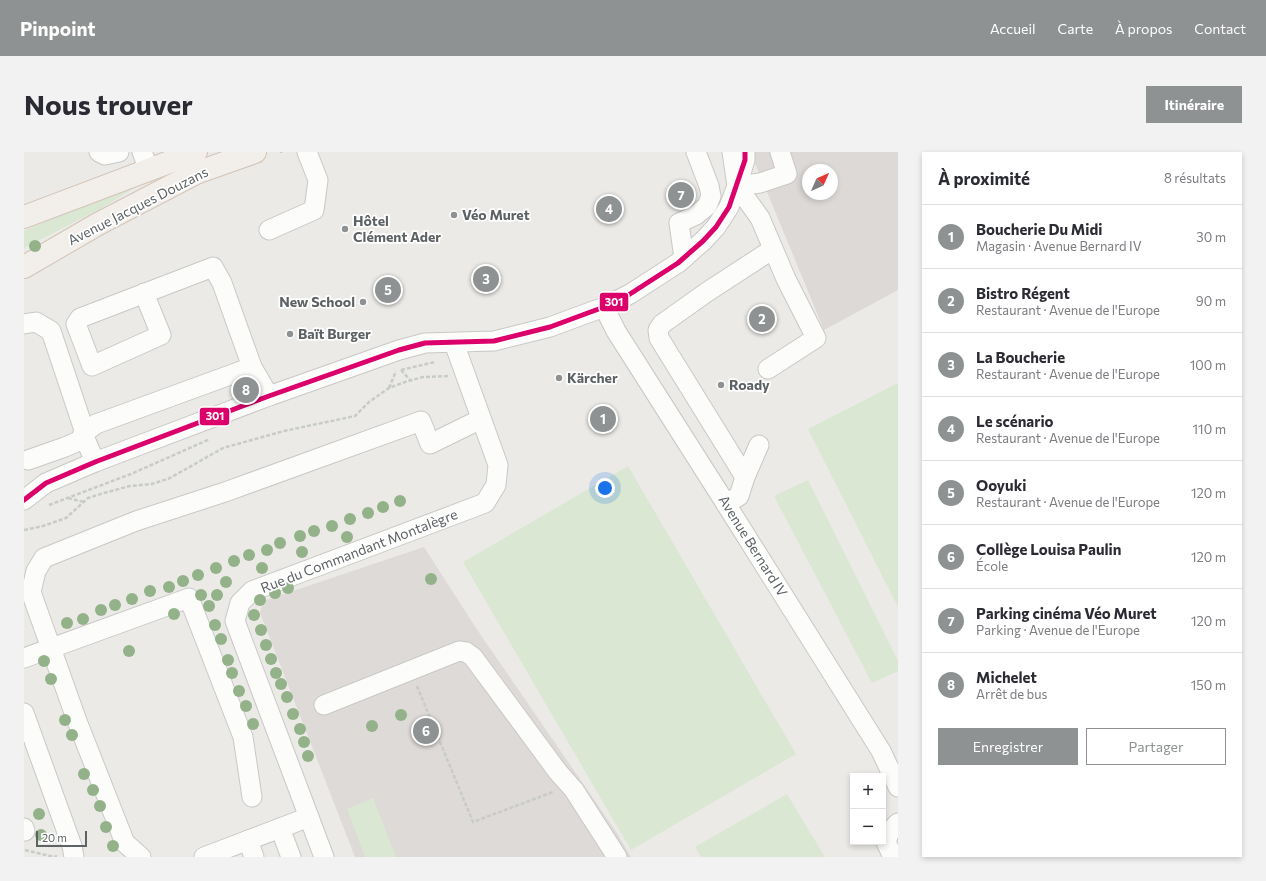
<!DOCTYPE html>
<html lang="fr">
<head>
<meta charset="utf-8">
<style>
  :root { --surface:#fff; --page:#f2f2f3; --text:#2b2b33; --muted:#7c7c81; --line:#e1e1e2; --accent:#8f9292 }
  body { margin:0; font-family:Commissioner,sans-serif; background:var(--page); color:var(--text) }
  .controls { position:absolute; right:12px; bottom:12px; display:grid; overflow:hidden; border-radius:0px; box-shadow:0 2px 6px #0003 }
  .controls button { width:36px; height:36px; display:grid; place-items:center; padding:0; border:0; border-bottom:1px solid var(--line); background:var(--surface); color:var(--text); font:20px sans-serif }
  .compass { position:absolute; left:778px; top:12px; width:36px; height:36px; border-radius:50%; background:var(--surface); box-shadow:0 2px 6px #0003; rotate:45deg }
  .scale { position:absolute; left:12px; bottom:10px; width:51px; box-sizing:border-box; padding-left:4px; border:2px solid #5d6264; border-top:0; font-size:11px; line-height:14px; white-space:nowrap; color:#5d6264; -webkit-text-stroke:3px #fff; paint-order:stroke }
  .you { position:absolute; left:581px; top:336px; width:14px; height:14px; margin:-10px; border:3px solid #fff; border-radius:50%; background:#1a73e8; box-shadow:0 0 0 6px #1a73e833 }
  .badge { display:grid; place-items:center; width:26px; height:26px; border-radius:50%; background:var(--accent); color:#fff; font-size:13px; font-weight:700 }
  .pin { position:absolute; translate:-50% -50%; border:2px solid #fff; box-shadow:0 1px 4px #0006 }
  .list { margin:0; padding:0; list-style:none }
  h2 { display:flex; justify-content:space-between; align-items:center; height:52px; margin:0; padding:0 16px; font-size:17px }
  h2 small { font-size:13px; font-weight:400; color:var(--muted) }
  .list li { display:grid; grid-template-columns:26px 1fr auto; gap:12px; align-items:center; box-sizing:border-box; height:64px; padding:0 16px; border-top:1px solid var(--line) }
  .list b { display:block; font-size:15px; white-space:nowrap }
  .list p { margin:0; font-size:13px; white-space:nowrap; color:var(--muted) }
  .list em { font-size:13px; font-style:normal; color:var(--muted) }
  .actions { display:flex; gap:8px; padding:12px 16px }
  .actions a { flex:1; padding:9px 0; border:1px solid var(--accent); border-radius:0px; text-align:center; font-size:14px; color:var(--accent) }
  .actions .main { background:var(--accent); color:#fff }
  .map { position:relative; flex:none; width:874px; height:705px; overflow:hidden; border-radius:0px }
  header { display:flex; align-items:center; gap:24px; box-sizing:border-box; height:56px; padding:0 20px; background:var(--accent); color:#fff }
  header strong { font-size:19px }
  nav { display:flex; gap:22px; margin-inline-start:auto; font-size:14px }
  .intro { display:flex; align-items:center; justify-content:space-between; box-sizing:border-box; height:96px; padding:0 24px }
  h1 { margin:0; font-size:28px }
  .button { padding:10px 18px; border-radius:0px; background:var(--accent); color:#fff; font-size:14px; font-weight:700 }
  main { display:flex; gap:24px; padding:0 24px }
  aside { flex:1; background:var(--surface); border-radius:0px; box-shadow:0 2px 6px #0003 }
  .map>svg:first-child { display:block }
  .industrial { fill:#dcd9d7; fill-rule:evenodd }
  .education { fill:#dedad7 }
  .green { fill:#dae7d3 }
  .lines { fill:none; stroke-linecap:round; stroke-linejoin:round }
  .minor-casing { stroke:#c8c8c7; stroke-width:21 }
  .major-casing { stroke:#d2c4b7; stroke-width:24 }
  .path { stroke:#c8ccc9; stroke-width:2.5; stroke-dasharray:4 2; stroke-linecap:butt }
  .minor { stroke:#fcfcfb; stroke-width:19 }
  .major { stroke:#f2eee9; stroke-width:22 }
  .bus-1-casing { stroke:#fff; stroke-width:8 }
  .bus-1 { stroke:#dc006b; stroke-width:5 }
  .tree { fill:#93b289 }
  .poi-dot { fill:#8f9292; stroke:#fff; stroke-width:1.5 }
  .labels { text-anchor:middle; stroke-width:3.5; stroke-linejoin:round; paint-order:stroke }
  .street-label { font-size:14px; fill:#5d6264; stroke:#fff }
  .poi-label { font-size:14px; font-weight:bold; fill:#5d6264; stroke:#fff; text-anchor:start }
  .line-badge { stroke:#fff; stroke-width:1.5 }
  .badge-label { font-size:11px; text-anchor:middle; font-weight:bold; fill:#fff }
</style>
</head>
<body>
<header>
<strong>Pinpoint</strong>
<nav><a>Accueil</a><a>Carte</a><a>À propos</a><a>Contact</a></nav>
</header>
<div class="intro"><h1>Nous trouver</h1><a class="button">Itinéraire</a></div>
<main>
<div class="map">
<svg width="874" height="705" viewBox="0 0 874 705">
  <rect width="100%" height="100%" fill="#eceae7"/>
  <path class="industrial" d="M 732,0 L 874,0 L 874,138 L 800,178 L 729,6 ZM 784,18 L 808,18 L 808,42 L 784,42 Z"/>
  <polygon class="education" points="400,395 452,476 593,681 607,705 331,705 236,461 239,449"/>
  <g class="green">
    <polygon points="110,36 78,56 0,96 0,79 72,49"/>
    <polygon points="874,231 874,455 784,277"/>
    <polygon points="604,314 772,602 607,698 439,410"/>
    <polygon points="784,328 874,509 874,519 848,531 750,344"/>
    <polygon points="763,642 801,705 677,705 671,695"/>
    <polygon points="349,646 372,705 341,705 323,657"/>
  </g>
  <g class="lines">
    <defs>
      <g id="minor">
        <polyline points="75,0 81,3 95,0"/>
        <polyline points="118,0 125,18"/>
        <polyline points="708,0 713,34 736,66 762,127 792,186 744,217"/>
        <polyline points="713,34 736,31 763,22 756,0"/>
        <polyline points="245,78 290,58 294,28 283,0"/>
        <polyline points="660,106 655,71 672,63 683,54 687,44 685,34 672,0"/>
        <polyline points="120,141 137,183 68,214 52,172 56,166 189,115 198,131 228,215 245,244"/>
        <polyline points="580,155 592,179 702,352 857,599 874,635"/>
        <polyline points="0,172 12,170 27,179 60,278 57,288 41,295 4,308"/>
        <polyline points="735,293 721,325 635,186 634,178 638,172 683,140 749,97"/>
        <polyline points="71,310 59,282 72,272 228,215"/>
        <polyline points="0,348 22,331 71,310 245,244 375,198 401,191 470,189 526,175 580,155 606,142 654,111 679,89 692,75 705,55 713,34 721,8 721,0"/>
        <polyline points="702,352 715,344 721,325"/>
        <polyline points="0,506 165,446 219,585 228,645"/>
        <polyline points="300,553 435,499 442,500 449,505 534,620 550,638 593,705"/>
        <polyline points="0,561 48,694 50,705"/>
        <polyline points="0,676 1,679"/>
        <polyline points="256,676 267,705"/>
        <polyline points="224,688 230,705"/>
        <polyline points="117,705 101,691 53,569 7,440 12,419 20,406 112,369 201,340 397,269 406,292 457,267"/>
        <polyline points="180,705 285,665"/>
        <polyline points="300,705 211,469 216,451 228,439 461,351 472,333 474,313 430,191"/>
        <polyline points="869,705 862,690 866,679 874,671"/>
      </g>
      <g id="major">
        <polyline points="0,65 172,0"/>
        <polyline points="0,115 74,72 172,21 231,0"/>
      </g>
    </defs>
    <use href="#minor" class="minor-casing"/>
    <use href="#major" class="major-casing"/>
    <g class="path">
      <polyline points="257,0 257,1"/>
      <polyline points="377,218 411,210"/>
      <polyline points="377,218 386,228"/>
      <polyline points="365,236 372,219"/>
      <polyline points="44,346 60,350"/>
      <polyline points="25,353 107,322 186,287"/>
      <polyline points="0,378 19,374 42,366 64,346 80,341 106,334 128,332 146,326 199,296 260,279 331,264 345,250 365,236 381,230 399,225 424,224"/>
      <polyline points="393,534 449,670 529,640"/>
      <polyline points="1,698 30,705 33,704"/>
    </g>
    <use href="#minor" class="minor"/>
    <use href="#major" class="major"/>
    <defs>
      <polyline id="bus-1" points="0,348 22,331 71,310 245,244 375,198 401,191 470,189 526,175 580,155 606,142 654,111 679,89 692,75 705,55 721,8 721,0"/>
    </defs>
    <use href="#bus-1" class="bus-1-casing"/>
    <use href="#bus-1" class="bus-1"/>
  </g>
  <g class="tree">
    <circle cx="11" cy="94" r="6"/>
    <circle cx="376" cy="349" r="6"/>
    <circle cx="359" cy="355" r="6"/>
    <circle cx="344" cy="361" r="6"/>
    <circle cx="326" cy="367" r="6"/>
    <circle cx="308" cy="374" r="6"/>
    <circle cx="290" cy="379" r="6"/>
    <circle cx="276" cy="384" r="6"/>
    <circle cx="323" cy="385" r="6"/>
    <circle cx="256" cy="391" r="6"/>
    <circle cx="243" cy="398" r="6"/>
    <circle cx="278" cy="400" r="6"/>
    <circle cx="225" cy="403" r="6"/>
    <circle cx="210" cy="409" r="6"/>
    <circle cx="192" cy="416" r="6"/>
    <circle cx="238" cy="416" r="6"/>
    <circle cx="174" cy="423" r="6"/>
    <circle cx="407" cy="427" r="6"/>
    <circle cx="159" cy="429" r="6"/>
    <circle cx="202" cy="430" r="6"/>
    <circle cx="145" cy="435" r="6"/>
    <circle cx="264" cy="436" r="6"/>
    <circle cx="126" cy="439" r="6"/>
    <circle cx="251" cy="441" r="6"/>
    <circle cx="177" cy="443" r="6"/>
    <circle cx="193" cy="443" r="6"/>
    <circle cx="108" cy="447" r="6"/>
    <circle cx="236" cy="448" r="6"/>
    <circle cx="91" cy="453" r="6"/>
    <circle cx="185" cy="454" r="6"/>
    <circle cx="77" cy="458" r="6"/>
    <circle cx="150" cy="462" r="6"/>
    <circle cx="230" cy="463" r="6"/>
    <circle cx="59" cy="467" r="6"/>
    <circle cx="43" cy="471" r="6"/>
    <circle cx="191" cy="473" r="6"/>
    <circle cx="237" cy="478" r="6"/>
    <circle cx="197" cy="487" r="6"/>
    <circle cx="242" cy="493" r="6"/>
    <circle cx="105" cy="499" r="6"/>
    <circle cx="247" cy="507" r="6"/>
    <circle cx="204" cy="508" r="6"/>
    <circle cx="20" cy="509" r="6"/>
    <circle cx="208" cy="521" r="6"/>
    <circle cx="252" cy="521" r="6"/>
    <circle cx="27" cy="527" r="6"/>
    <circle cx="257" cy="532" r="6"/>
    <circle cx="215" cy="539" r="6"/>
    <circle cx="263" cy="545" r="6"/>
    <circle cx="222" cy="554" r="6"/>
    <circle cx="269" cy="562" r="6"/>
    <circle cx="377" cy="563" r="6"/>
    <circle cx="41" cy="568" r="6"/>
    <circle cx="229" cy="572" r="6"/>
    <circle cx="348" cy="574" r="6"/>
    <circle cx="276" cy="577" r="6"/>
    <circle cx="48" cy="583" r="6"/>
    <circle cx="280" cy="590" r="6"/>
    <circle cx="284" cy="604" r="6"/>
    <circle cx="60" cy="622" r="6"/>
    <circle cx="69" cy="638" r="6"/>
    <circle cx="76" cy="654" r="6"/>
    <circle cx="15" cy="662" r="6"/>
    <circle cx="82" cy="675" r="6"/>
    <circle cx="17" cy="683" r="6"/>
    <circle cx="89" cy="694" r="6"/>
  </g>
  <g class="poi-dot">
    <circle cx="430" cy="63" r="4"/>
    <circle cx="321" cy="77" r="4"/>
    <circle cx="339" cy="150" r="4"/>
    <circle cx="266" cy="182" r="4"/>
    <circle cx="535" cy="226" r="4"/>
    <circle cx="697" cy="233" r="4"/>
  </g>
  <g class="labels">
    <g class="street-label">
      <text transform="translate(114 54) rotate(-27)" y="5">Avenue Jacques Douzans</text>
      <text transform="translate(729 394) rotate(58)" y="5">Avenue Bernard IV</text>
      <text transform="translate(335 399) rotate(-21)" y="5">Rue du Commandant Montalègre</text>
    </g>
    <g class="poi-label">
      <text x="438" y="68">Véo Muret</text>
      <text x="329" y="74">Hôtel<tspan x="329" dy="16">Clément Ader</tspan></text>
      <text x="331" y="155" text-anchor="end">New School</text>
      <text x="274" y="187">Baït Burger</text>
      <text x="543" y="231">Kärcher</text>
      <text x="705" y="238">Roady</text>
    </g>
  </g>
  <g class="line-badge">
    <rect x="575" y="140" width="30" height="20" rx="4" fill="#dc006b"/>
    <rect x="175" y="255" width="31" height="19" rx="4" fill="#dc006b"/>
  </g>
  <g class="badge-label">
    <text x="590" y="154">301</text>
    <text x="191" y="268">301</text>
  </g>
</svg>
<div class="controls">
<button>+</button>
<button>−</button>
</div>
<svg class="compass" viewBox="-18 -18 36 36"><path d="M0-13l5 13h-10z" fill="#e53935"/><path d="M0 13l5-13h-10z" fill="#7c7c81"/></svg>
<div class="scale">20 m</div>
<div class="you"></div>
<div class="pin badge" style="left:579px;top:267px">1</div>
<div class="pin badge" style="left:738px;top:167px">2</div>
<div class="pin badge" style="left:462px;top:127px">3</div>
<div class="pin badge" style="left:585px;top:57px">4</div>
<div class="pin badge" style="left:364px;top:138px">5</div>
<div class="pin badge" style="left:402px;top:579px">6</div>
<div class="pin badge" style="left:657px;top:43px">7</div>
<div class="pin badge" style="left:222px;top:238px">8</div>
</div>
<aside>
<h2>À proximité<small>8 résultats</small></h2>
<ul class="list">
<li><span class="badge">1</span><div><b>Boucherie Du Midi</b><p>Magasin · Avenue Bernard IV</p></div><em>30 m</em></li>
<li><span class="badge">2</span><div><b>Bistro Régent</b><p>Restaurant · Avenue de l'Europe</p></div><em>90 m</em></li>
<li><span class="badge">3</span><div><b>La Boucherie</b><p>Restaurant · Avenue de l'Europe</p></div><em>100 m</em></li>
<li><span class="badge">4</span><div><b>Le scénario</b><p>Restaurant · Avenue de l'Europe</p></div><em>110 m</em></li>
<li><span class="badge">5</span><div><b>Ooyuki</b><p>Restaurant · Avenue de l'Europe</p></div><em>120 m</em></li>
<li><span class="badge">6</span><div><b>Collège Louisa Paulin</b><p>École</p></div><em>120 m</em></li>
<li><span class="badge">7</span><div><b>Parking cinéma Véo Muret</b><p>Parking · Avenue de l'Europe</p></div><em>120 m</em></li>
<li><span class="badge">8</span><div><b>Michelet</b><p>Arrêt de bus</p></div><em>150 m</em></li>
</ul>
<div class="actions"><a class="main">Enregistrer</a><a>Partager</a></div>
</aside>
</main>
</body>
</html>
